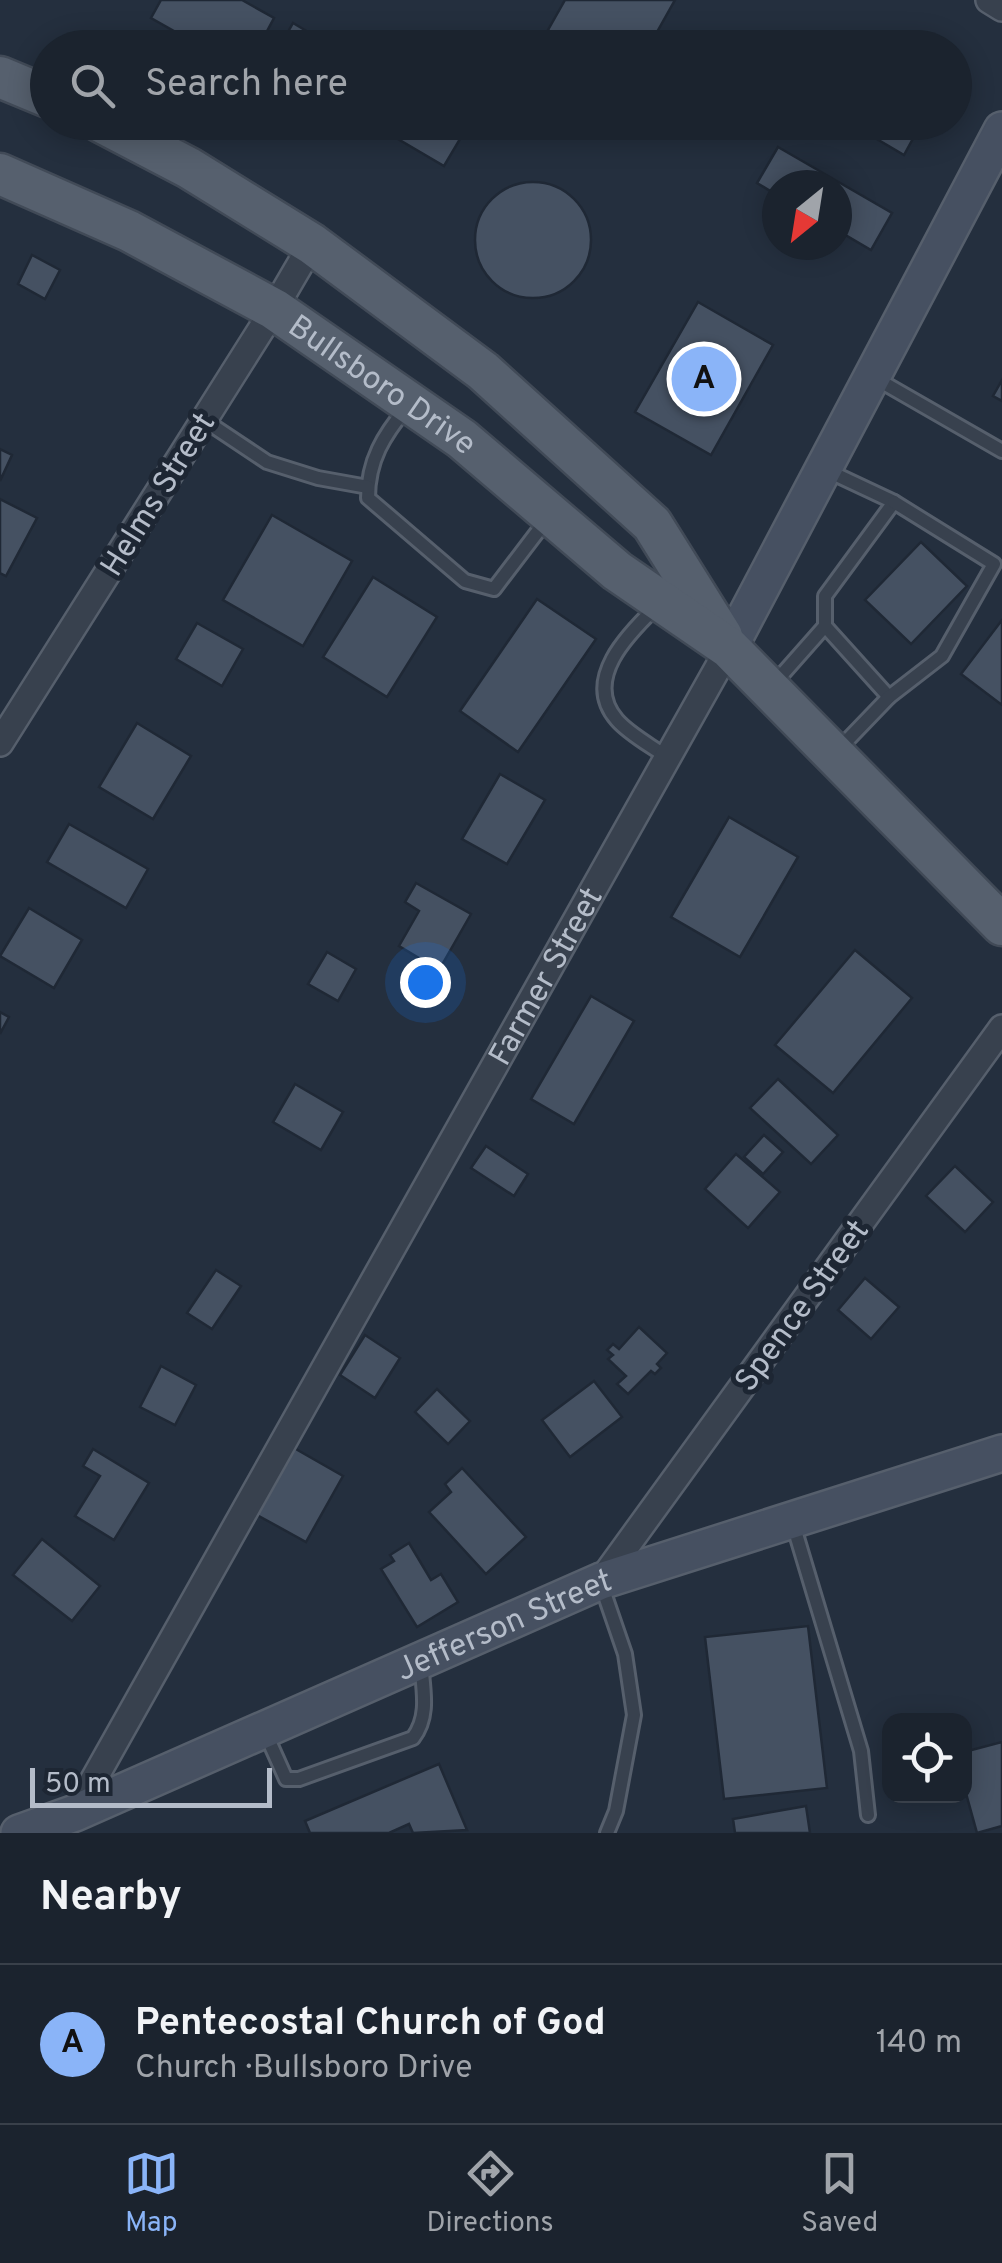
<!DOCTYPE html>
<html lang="en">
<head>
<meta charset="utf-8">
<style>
  :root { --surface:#1b232e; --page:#242b36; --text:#f1f3f6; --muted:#a0a4aa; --line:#39404a; --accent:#8ab4f8 }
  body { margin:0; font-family:Overpass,sans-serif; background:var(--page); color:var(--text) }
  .controls { position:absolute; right:30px; bottom:30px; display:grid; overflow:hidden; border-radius:20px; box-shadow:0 5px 25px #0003 }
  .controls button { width:90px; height:90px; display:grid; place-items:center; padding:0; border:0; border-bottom:2px solid var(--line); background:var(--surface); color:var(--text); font:50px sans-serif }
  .compass { position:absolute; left:762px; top:170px; width:90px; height:90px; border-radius:50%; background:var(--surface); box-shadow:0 5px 25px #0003; rotate:210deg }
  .scale { position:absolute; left:30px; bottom:25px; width:242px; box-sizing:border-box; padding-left:10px; border:5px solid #b4bcc9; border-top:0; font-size:28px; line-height:35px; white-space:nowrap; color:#b4bcc9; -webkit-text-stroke:8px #1d2633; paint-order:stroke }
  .you { position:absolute; left:425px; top:982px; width:35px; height:35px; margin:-25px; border:8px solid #fff; border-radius:50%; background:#1a73e8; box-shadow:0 0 0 15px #1a73e833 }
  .badge { display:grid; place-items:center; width:65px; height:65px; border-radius:50%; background:var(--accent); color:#111; font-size:32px; font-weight:700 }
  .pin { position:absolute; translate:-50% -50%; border:5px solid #fff; box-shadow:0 2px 10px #0006 }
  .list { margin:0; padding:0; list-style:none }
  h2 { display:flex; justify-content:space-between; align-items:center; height:130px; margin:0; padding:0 40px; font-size:42px }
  h2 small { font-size:32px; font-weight:400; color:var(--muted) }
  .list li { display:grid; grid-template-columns:65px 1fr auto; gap:30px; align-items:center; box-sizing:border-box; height:160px; padding:0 40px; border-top:2px solid var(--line) }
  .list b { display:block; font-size:38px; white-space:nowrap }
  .list p { margin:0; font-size:32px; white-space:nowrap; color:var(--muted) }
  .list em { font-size:32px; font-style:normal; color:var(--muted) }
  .icon { flex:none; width:55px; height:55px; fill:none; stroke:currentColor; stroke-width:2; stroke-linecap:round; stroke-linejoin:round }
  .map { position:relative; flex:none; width:1002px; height:1833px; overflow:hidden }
  .search { position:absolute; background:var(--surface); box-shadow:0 5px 25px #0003; left:30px; right:30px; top:30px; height:110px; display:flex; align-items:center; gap:25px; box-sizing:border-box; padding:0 35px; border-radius:55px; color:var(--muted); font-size:38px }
  .sheet { height:290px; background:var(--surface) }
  nav { display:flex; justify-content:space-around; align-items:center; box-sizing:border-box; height:140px; border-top:2px solid var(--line); background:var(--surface); font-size:28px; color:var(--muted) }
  nav a { display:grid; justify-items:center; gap:5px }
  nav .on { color:var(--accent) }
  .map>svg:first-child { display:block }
  .building { fill:#455162; stroke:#1f2835; stroke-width:2.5 }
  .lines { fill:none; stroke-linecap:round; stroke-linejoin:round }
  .lane-casing { stroke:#565f6c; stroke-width:18 }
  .street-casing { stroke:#565f6c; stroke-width:30 }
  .secondary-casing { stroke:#565f6c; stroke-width:40 }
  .primary-casing { stroke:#414a57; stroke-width:45 }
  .lane { stroke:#38414e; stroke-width:12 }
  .street { stroke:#38414e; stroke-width:25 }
  .secondary { stroke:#465061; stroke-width:35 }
  .primary { stroke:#56606e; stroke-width:40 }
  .labels { text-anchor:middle; stroke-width:10; stroke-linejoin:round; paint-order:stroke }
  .street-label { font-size:32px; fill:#b4bcc9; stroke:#1d2633 }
</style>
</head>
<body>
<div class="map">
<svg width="1002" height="1833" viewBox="0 0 1002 1833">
  <rect width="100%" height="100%" fill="#242f3e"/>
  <g class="building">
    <polygon points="161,0 242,0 274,18 258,48 204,48 151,18"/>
    <polygon points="565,0 675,0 648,48 577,48 548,30"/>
    <polygon points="293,23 335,48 279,48"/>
    <polygon points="369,122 455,122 466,129 444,166"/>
    <polygon points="848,122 922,122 904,155"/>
    <polygon points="778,147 892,213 871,250 837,230 837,185 777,185 777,195 757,183"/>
    <circle cx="533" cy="240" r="58"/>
    <polygon points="32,255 60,270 45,299 18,284"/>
    <polygon points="698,302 773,345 711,455 635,412"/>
    <polygon points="1002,380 1002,401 993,396"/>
    <polygon points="0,449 12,455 0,481"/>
    <polygon points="0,499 37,518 6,576 0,573"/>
    <polygon points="272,515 352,561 303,646 223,600"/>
    <polygon points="921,542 967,586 911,644 865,600"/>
    <polygon points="373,577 437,617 387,697 323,657"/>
    <polygon points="537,599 596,639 518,752 460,711"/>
    <polygon points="1002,620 1002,705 961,674"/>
    <polygon points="197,623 243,649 222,686 176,659"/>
    <polygon points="137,723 191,756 153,819 99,787"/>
    <polygon points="500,774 545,800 507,864 462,839"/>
    <polygon points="729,817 798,857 740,957 671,917"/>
    <polygon points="69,824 148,869 126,908 47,862"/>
    <polygon points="416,883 471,914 439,970 399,946 419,911 405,902"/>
    <polygon points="29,908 82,940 54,988 0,956"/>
    <polygon points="855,950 912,998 833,1093 775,1045"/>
    <polygon points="327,952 356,969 338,1001 308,984"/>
    <polygon points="591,996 634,1021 574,1124 531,1099"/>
    <polygon points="0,1012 9,1017 0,1034"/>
    <polygon points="778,1079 838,1135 811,1164 750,1108"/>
    <polygon points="295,1084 343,1112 321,1150 273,1122"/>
    <polygon points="764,1135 783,1152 763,1174 744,1157"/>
    <polygon points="486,1146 528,1174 514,1196 471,1168"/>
    <polygon points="736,1154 780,1192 748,1228 705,1189"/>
    <polygon points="955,1166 993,1202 965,1232 926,1196"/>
    <polygon points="216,1270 241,1286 212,1329 187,1313"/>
    <polygon points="865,1278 899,1307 871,1339 838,1310"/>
    <polygon points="639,1327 667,1353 657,1364 661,1368 655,1374 651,1371 628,1394 617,1384 626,1376 608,1359 613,1355 607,1350 613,1344 619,1349"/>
    <polygon points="365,1335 400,1358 375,1398 340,1375"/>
    <polygon points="161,1366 196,1385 175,1425 140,1407"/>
    <polygon points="594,1381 622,1417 570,1457 542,1420"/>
    <polygon points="437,1389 470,1421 448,1444 415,1412"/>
    <polygon points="294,1448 343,1476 306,1542 257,1515"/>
    <polygon points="93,1449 149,1483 114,1540 75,1516 100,1476 83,1466"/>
    <polygon points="462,1468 526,1537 486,1574 429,1512 451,1492 445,1484"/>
    <polygon points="42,1539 100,1586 72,1621 13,1575"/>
    <polygon points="409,1543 431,1580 441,1574 458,1602 417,1627 381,1569 394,1561 390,1555"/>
    <polygon points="808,1626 827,1788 724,1799 705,1637"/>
    <polygon points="1002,1742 1002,1826 977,1833 964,1786 964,1752"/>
    <polygon points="439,1764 467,1830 413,1833 409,1824 389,1833 310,1833 305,1821"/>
    <polygon points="806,1806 810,1833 735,1833 733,1819"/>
  </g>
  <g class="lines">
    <defs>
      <g id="lane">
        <polyline points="875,378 1002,451"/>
        <path d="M 407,407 C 384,435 368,460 368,498 L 465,581 L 494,589 L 548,518"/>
        <polyline points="204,420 267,462 318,478 368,487"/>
        <path d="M 656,607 C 628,634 582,680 617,720 C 630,735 652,746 668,758"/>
        <polyline points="825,626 889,697"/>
        <polyline points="772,686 825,626 825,596 894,502 826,470"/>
        <polyline points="838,750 889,697 942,656 994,564 894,502"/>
        <polyline points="793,1524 861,1751 868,1815"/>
        <polyline points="601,1584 625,1654 634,1715 616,1811 607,1833"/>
        <path d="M 265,1732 L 286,1779 L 299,1779 L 413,1738 C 430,1716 423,1689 421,1663"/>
      </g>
      <g id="street">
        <polyline points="989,0 1002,8"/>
        <polyline points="0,743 274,309 312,244"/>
        <polyline points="601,1581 1002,1028"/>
        <path id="s1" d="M 75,1813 L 729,648"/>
      </g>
      <g id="secondary">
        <polyline points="729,648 1002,130"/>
        <path id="s2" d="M 19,1833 L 75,1813 L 601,1581 L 1002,1453"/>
      </g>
      <g id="primary">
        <polyline points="0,77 48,97"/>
        <polyline points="101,122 189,168 312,244 483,371 652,524 722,636"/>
        <path id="s3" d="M 0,174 L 129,231 L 274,309 L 462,439 L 617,571 L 729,648 L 1002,925"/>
      </g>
    </defs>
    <use href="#lane" class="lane-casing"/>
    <use href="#street" class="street-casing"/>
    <use href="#secondary" class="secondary-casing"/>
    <use href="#primary" class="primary-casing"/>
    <use href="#lane" class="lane"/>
    <use href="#street" class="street"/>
    <use href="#secondary" class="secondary"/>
    <use href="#primary" class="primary"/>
  </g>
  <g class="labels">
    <g class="street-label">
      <text dy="11" stroke="none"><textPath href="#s3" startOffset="438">Bullsboro Drive</textPath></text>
      <text transform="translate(157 494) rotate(-58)" y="11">Helms Street</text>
      <text dy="11" stroke="none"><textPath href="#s1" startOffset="960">Farmer Street</textPath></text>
      <text transform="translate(801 1305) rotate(-54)" y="11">Spence Street</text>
      <text dy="11" stroke="none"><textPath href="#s2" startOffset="528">Jefferson Street</textPath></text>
    </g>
  </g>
</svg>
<div class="controls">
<button><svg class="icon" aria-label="locate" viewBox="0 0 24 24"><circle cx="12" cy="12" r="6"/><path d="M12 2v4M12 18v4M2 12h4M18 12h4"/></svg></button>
</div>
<svg class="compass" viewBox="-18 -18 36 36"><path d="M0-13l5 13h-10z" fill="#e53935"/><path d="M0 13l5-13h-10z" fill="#a0a4aa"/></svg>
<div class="scale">50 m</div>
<div class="you"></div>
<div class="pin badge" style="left:704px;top:379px">A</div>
<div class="search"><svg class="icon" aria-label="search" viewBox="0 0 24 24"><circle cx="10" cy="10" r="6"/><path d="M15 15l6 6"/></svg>Search here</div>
</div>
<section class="sheet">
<h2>Nearby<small></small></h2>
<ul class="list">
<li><span class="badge">A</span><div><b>Pentecostal Church of God</b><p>Church · Bullsboro Drive</p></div><em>140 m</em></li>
</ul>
</section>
<nav>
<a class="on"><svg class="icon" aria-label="map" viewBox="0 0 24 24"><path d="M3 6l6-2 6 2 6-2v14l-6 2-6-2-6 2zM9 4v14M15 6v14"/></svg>Map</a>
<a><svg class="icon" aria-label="directions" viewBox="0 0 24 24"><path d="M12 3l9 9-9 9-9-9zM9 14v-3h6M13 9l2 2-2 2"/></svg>Directions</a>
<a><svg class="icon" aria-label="saved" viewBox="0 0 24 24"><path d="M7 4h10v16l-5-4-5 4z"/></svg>Saved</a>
</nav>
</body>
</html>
